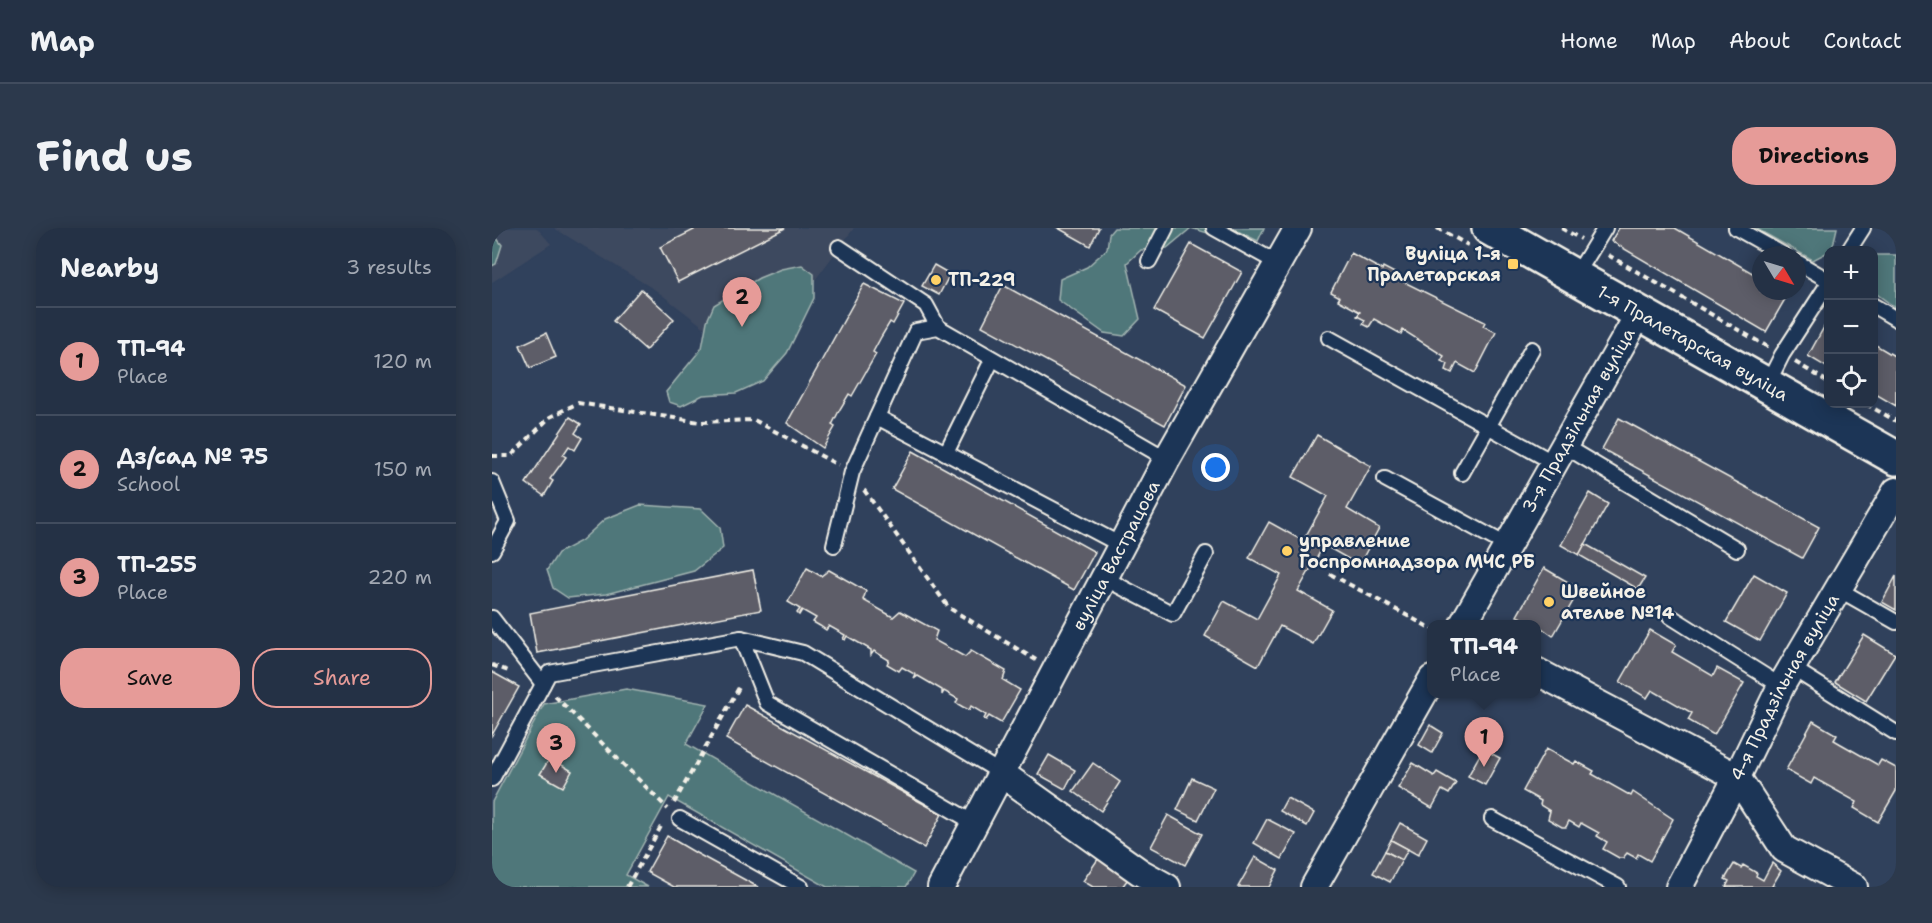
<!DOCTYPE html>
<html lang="en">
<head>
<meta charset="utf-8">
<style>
  :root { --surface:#243145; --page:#2c394c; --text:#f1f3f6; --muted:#a3a9b3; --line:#414c5e; --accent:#e69b98 }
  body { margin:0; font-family:"Shantell Sans",sans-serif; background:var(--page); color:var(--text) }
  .controls { position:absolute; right:18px; top:18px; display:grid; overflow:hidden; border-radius:12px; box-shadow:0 3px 15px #0003 }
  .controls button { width:54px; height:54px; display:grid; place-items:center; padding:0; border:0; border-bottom:2px solid var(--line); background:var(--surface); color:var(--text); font:30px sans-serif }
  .compass { position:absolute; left:1260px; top:18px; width:54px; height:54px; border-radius:50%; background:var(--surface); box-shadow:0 3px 15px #0003; rotate:128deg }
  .you { position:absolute; left:724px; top:240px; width:21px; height:21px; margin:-15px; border:4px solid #fff; border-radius:50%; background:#1a73e8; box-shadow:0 0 0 9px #1a73e833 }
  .badge { display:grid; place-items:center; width:39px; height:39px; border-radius:50%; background:var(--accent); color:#111; font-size:20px; font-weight:700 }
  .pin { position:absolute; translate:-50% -50px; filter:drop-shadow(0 2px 3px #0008) }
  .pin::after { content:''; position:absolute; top:32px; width:21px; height:18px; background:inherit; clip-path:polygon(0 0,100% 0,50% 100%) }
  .popup { position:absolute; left:935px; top:392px; width:114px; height:78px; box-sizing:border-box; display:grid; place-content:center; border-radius:12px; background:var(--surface); filter:drop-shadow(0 2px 4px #0005); font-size:20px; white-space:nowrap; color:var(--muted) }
  .popup b { font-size:22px; color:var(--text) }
  .popup::after { content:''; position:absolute; left:50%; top:100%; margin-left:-12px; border:12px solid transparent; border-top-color:var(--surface) }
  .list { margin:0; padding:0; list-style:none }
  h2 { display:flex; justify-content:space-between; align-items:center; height:78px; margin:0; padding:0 24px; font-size:26px }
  h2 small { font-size:20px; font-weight:400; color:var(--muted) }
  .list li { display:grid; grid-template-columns:39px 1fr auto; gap:18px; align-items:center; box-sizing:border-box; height:108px; padding:0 24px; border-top:2px solid var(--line) }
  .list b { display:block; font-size:22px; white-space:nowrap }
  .list p { margin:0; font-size:20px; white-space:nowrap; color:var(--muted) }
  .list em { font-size:20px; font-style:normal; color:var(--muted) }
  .actions { display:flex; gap:12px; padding:18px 24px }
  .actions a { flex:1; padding:14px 0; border:2px solid var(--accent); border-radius:24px; text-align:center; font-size:21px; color:var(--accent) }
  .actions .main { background:var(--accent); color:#111 }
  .icon { flex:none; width:33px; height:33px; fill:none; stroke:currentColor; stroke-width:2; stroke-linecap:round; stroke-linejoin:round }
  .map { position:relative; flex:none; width:1404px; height:659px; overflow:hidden; border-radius:24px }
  header { display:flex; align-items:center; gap:36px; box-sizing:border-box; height:84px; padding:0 30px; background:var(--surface); border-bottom:2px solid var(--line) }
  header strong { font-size:28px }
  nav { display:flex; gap:33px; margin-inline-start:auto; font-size:21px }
  .intro { display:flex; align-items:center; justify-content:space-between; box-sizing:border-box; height:144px; padding:0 36px }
  h1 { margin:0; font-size:42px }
  .button { padding:15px 27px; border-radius:24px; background:var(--accent); color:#111; font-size:21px; font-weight:700 }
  main { display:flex; gap:36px; padding:0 36px }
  aside { flex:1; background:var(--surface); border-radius:24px; box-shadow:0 3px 15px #0003 }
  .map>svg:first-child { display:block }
  .built { fill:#3e495f }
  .green { fill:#4f777a; stroke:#a2b4b1; stroke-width:1.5 }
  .building { fill:#5d5d67; stroke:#f4f1e8; stroke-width:1.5 }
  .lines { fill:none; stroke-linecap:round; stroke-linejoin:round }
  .service-casing { stroke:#f4f1e8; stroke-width:18 }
  .minor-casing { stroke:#f4f1e8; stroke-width:30 }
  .secondary-casing { stroke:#f4f1e8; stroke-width:38 }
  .path { stroke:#f4f1e8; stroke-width:4; stroke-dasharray:6 4.5; stroke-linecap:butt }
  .service { stroke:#1d3557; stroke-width:14 }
  .minor { stroke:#1d3557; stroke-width:26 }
  .secondary { stroke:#1d3557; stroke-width:33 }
  .poi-dot { fill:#ffd166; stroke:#1d3557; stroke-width:2 }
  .labels { text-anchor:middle; stroke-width:4.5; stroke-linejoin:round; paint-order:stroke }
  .poi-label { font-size:18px; font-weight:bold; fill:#f4f1e8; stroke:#1d3557; text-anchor:start }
  .street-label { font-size:18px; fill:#f4f1e8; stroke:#1d3557 }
</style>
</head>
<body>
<header>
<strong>Map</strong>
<nav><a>Home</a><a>Map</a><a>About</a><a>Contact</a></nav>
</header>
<div class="intro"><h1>Find us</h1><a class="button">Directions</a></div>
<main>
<aside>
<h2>Nearby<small>3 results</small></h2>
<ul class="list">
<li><span class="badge">1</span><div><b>ТП-94</b><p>Place</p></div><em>120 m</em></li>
<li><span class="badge">2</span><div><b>Дз/сад № 75</b><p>School</p></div><em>150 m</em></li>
<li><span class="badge">3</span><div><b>ТП-255</b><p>Place</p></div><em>220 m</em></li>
</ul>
<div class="actions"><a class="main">Save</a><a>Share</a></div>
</aside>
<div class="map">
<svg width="1404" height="659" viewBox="0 0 1404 659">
  <rect width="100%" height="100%" fill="#30415c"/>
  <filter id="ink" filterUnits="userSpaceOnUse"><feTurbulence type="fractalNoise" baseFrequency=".0167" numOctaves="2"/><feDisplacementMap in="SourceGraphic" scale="12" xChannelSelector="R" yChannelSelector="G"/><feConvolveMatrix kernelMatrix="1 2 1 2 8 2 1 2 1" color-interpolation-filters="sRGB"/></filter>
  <g filter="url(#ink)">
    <g class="built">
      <polygon points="0,0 45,0 59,16 0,54"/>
      <polygon points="62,0 362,0 260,136 165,63"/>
    </g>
    <g class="green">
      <polygon points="622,0 725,0 719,6 699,0 675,20 649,22 635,35 648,91 632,108 612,105 566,72 568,51 595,39 615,21 617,6"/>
      <polygon points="739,0 772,0 766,13"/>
      <polygon points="1263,0 1345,0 1340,22 1321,32"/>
      <polygon points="0,4 10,17 4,36 0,38"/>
      <polygon points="1382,27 1404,27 1404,80 1382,64"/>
      <polygon points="310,37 322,46 322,70 295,125 271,153 244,165 211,167 189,178 177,174 174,164 210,120 215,93 222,77 267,50 289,41"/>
      <polygon points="148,277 209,281 228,299 231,320 202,343 114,366 76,370 61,360 55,342 66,325 89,313 113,291"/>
      <polygon points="134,461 216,476 194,516 422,645 414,659 335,659 177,569 134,647 156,659 0,659 0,574 52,476"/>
    </g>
    <g class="building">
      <polygon points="201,0 293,0 186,54 168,19 202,2"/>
      <polygon points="566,0 607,0 598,18"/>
      <polygon points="1127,0 1183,0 1269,50 1269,63 1291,63 1296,66 1274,104 1119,13"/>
      <polygon points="699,16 750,44 713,110 662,82"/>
      <polygon points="859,25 890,42 891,39 912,50 910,53 993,94 991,98 1004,104 983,145 965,135 960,145 954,142 956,136 949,133 952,128 911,102 909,106 882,91 877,99 871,96 873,92 865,88 868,84 846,72 848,69 839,64"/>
      <polygon points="442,37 458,46 447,67 430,58"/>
      <polygon points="372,56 412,76 401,96 398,94 389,109 381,124 384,126 360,168 357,166 348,181 340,197 343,199 331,220 295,195"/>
      <polygon points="511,57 694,157 673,197 490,98"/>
      <polygon points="149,61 182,91 154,122 121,93"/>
      <polygon points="1336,92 1336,140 1316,128"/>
      <polygon points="54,105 64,129 38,140 28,117"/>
      <polygon points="1382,116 1404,129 1404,178 1382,165"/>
      <polygon points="78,189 89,196 83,205 90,210 83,222 77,218 71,227 74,229 58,251 61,253 52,268 34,255"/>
      <polygon points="1127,190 1327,299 1310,330 1110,221"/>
      <polygon points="825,207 879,238 855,281 887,300 867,337 832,317 806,363 840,382 821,416 788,398 766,438 713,408 732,373 765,391 789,347 757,330 777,294 811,313 836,268 801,249"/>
      <polygon points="421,223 603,324 582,362 400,261"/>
      <polygon points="1098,265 1116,276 1087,327 1069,317"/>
      <polygon points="1093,316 1153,350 1146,361 1087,327"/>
      <polygon points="315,340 329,348 337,342 374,363 371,372 401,389 408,383 445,403 442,412 473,429 479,423 514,443 511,452 528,462 509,495 497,488 494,492 492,491 494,487 479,478 477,482 471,479 464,475 466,471 452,463 450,467 450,462 426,448 422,451 424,447 410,439 407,443 395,436 397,432 382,423 379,427 379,422 355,408 353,412 351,411 353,407 337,398 334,402 328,398 321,394 324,390 310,382 307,387 305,385 308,381 296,374"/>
      <polygon points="1052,340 1088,361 1061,408 1044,396 1025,388"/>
      <polygon points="261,342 269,382 45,425 38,385"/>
      <polygon points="1262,346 1295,365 1268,413 1234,394"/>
      <polygon points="1404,348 1404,382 1390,374"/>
      <polygon points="1158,402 1184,417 1180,424 1221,448 1225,440 1252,455 1222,507 1196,492 1200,485 1160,462 1155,470 1128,454"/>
      <polygon points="1372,407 1403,426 1374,473 1343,454"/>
      <polygon points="0,444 27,459 0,507"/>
      <polygon points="253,477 450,586 432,620 234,511"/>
      <polygon points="1321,493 1345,507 1342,512 1349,516 1386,537 1389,532 1404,540 1404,563 1386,594 1362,580 1365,574 1322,550 1319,556 1294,542"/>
      <polygon points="938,497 951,505 940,525 927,517"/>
      <polygon points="991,521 1008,530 993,557 976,548"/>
      <polygon points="1054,521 1082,536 1084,533 1102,543 1100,546 1139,568 1141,564 1181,591 1158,633 1146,626 1144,630 1135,625 1131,630 1127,630 1111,621 1115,614 1105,608 1107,605 1089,595 1087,599 1077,593 1074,599 1070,599 1056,591 1058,583 1048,577 1049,573 1031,563"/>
      <polygon points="557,527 583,542 573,561 546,546"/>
      <polygon points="58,530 80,543 71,559 48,546"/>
      <polygon points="601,535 628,554 609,583 581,563"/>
      <polygon points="921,535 942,548 945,544 964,555 957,566 950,562 940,580 906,560"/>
      <polygon points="700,550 722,560 706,592 685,582"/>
      <polygon points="795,570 822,585 815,598 788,583"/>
      <polygon points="676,587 710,606 693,637 659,619"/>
      <polygon points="775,591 804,606 790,631 762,615"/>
      <polygon points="908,595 935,610 926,627 899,612"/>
      <polygon points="175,608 204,625 266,659 182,659 155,644"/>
      <polygon points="899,612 916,621 910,632 893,623"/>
      <polygon points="893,623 910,632 898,654 881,645"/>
      <polygon points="763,629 786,642 777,659 746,659"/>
      <polygon points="606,631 636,651 630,659 601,659 591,653"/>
      <polygon points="1280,635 1289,643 1280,658 1283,659 1234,659 1237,653 1233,651 1242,636 1249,640 1251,637 1265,645 1264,648 1271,652"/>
    </g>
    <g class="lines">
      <defs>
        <g id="service">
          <polyline points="722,0 787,36"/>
          <polyline points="1244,0 1292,27"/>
          <polyline points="347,19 434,77 446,99"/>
          <polyline points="1357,22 1371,0"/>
          <polyline points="657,33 674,0"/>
          <polyline points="1305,34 1336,52"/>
          <polyline points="1083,49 1113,0"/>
          <polyline points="1382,78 1404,91"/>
          <polyline points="837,110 1064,236"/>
          <polyline points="500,132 454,225 629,317"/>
          <polyline points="1275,157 1290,127 1336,56"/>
          <polyline points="385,189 454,225"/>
          <polyline points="1074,219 1245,321"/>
          <polyline points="970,245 1040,121"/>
          <polyline points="893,251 1016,318"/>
          <polyline points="0,254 16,293 0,323"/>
          <polyline points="342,317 360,244 424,103 446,99 675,231"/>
          <polyline points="612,350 681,386 714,326"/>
          <polyline points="1346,361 1404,394"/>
          <polyline points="1178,388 1289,458"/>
          <polyline points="0,390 51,456"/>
          <polyline points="249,410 275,475 484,596"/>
          <polyline points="1300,440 1404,505"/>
          <polyline points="0,551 57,445 249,410 311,425 509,545"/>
          <polyline points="188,591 309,659"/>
          <polyline points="1000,591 1126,659"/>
        </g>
        <g id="minor">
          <path id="s1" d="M 971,396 L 1148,84"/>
          <polyline points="1044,443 1245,549 1292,621 1362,659"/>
          <polyline points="509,545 648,644 675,659"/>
          <path id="s2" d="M 449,659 L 675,231 L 806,0"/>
          <polyline points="822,659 940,451"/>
          <path id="s3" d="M 1187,659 L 1245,549 L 1289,458 L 1404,263"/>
        </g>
        <g id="secondary">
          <path id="s4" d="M 997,0 L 1404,230"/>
        </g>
      </defs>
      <use href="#service" class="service-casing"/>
      <use href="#minor" class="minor-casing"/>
      <use href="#secondary" class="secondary-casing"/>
      <g class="path">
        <polyline points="945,0 976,17"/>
        <polyline points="1069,0 1089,11"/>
        <polyline points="1116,27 1276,119"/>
        <polyline points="1303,134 1336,154"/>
        <polyline points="1374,176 1404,193"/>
        <polyline points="0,228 19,228 58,189 86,175 208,194 262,192 346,237"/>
        <polyline points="372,262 457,380 544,432"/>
        <polyline points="838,346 940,401"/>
        <polyline points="0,437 19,444"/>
        <polyline points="63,468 176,581"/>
        <polyline points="182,575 249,456"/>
        <polyline points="135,659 171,595"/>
      </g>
      <use href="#service" class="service"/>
      <use href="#minor" class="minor"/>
      <use href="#secondary" class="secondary"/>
    </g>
  </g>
  <g class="poi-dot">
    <rect x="1015" y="30" width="12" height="12" rx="3"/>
    <circle cx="444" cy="52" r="6"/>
    <circle cx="795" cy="323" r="6"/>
    <circle cx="1057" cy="374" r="6"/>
  </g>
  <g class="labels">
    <g class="poi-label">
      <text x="1009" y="32" text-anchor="end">Вуліца 1-я<tspan x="1009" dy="21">Пралетарская</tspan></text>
      <text x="456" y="58">ТП-229</text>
      <text x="807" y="319">управление<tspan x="807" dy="21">Госпромнадзора МЧС РБ</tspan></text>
      <text x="1069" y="370">Швейное<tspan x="1069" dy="21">ателье №14</tspan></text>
    </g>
    <g class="street-label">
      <text dy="6" stroke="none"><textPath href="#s4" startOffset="234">1-я Пралетарская вуліца</textPath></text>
      <text dy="6" stroke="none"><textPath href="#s1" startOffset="234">3-я Прадзільная вуліца</textPath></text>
      <text dy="6" stroke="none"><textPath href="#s2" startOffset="375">вуліца Вастрацова</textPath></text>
      <text dy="6" stroke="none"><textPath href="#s3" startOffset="226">4-я Прадзільная вуліца</textPath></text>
    </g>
  </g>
</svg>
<div class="controls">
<button>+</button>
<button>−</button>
<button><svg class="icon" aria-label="locate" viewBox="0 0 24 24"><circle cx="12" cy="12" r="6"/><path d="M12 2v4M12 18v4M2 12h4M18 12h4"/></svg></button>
</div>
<svg class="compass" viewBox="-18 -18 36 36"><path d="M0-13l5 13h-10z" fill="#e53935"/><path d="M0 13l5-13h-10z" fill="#a3a9b3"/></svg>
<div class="you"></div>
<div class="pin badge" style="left:992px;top:539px">1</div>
<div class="popup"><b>ТП-94</b>Place</div>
<div class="pin badge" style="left:250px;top:99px">2</div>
<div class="pin badge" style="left:64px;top:545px">3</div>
</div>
</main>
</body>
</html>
